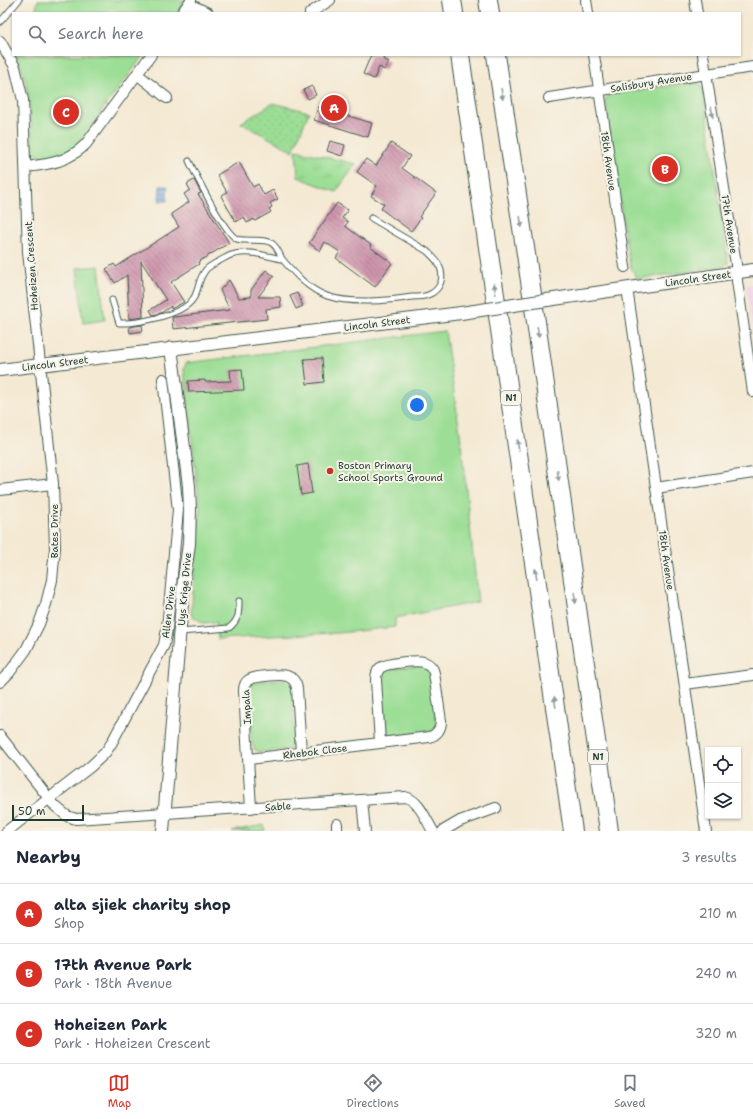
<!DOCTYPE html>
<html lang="en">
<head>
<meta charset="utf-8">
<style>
  :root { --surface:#fff; --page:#f6f6f7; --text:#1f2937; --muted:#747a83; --line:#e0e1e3; --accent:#d93025 }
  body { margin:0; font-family:"Shantell Sans",sans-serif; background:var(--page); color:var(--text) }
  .controls { position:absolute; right:12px; bottom:12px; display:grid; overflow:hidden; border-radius:0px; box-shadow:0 1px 3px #0004 }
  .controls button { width:36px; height:36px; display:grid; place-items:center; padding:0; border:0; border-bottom:1px solid var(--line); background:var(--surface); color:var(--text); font:20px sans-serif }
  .scale { position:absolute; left:12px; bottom:10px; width:72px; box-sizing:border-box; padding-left:4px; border:2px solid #1f3d34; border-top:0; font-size:11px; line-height:14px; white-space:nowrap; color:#1f3d34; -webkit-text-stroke:3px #f7f3e8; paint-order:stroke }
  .you { position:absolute; left:417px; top:405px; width:14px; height:14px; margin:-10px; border:3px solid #fff; border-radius:50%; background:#1a73e8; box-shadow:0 0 0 6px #1a73e833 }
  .badge { display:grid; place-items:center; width:26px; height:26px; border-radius:50%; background:var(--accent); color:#fff; font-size:13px; font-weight:700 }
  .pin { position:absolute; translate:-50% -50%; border:2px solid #fff; box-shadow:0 1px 4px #0006 }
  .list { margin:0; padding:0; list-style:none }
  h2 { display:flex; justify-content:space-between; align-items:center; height:52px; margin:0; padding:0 16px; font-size:17px }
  h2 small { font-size:13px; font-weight:400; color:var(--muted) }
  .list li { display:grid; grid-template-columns:26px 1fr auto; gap:12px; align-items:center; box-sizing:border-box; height:60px; padding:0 16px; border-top:1px solid var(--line) }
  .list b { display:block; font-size:15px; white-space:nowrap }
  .list p { margin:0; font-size:13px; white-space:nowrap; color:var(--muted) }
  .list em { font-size:13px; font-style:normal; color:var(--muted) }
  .icon { flex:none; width:22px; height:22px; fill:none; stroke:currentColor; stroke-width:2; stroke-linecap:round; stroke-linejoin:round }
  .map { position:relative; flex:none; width:753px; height:831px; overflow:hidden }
  .search { position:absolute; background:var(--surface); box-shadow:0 1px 3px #0004; left:12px; right:12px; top:12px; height:44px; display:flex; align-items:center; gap:10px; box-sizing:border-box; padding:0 14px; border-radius:0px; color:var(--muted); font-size:15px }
  .sheet { height:232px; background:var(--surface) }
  nav { display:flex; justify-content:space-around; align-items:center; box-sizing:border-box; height:56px; border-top:1px solid var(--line); background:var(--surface); font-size:11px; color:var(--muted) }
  nav a { display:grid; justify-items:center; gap:2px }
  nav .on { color:var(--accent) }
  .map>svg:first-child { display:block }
  .built { fill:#efd0e6 }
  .grass { fill:url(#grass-tufts); stroke:#5e8e64 }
  .park { fill:#9cde95; stroke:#5e8e64 }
  .garden { fill:url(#garden-dots); stroke:#5e8e64 }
  .water { fill:url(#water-rules); stroke:#487188 }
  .building { fill:url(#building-back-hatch) }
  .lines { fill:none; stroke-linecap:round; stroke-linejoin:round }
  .service-casing { stroke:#3f574c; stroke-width:7 }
  .minor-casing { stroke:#3f574c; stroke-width:12 }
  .tertiary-casing { stroke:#3f574c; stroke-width:14 }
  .motorway-casing { stroke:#3f574c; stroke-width:20 }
  .service { stroke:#fff; stroke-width:5 }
  .minor { stroke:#fff; stroke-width:10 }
  .tertiary { stroke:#fff; stroke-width:12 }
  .motorway { stroke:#fff; stroke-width:18 }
  .tertiary-bridge-casing { stroke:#3f574c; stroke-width:14; stroke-linecap:butt }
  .tertiary-bridge { stroke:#fff; stroke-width:12 }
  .oneway { fill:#8f9e9a }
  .poi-dot { fill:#c8321e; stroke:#f7f3e8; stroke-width:1.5 }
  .labels { text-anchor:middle; stroke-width:4; stroke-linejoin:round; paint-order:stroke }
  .shield { fill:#f7f3e8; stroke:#60746a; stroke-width:1 }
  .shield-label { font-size:9px; font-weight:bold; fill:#1f3d34 }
  .street-label { font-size:10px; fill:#1f3d34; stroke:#f7f3e8 }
  .poi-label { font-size:10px; fill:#1f3d34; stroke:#f7f3e8; text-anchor:start }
</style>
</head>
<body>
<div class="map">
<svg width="753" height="831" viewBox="0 0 753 831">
  <defs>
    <pattern id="grass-tufts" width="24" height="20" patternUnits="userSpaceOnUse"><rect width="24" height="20" fill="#9cde95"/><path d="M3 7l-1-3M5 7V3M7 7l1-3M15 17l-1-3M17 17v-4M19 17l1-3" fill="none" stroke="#86bf81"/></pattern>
    <pattern id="garden-dots" width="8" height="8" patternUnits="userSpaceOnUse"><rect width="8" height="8" fill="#9cde95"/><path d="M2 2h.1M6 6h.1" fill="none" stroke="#86bf81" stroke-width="1.8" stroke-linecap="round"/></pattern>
    <pattern id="water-rules" width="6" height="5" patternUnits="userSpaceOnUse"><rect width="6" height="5" fill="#70a5dd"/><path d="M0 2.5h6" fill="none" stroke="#5b88b4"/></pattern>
    <pattern id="building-back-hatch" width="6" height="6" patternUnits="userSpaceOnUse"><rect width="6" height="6" fill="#cd94ac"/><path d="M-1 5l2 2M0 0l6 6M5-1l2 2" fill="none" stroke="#a67a8d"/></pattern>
  </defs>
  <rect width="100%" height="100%" fill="#f7f3e8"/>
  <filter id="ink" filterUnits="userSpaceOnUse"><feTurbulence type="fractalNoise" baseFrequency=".025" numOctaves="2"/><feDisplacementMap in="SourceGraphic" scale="8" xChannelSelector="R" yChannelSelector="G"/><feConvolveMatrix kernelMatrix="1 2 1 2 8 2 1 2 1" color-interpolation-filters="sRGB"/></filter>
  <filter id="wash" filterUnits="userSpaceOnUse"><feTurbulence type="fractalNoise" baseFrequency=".012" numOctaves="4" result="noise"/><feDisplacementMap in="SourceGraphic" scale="16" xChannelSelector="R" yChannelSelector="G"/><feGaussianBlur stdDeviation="0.9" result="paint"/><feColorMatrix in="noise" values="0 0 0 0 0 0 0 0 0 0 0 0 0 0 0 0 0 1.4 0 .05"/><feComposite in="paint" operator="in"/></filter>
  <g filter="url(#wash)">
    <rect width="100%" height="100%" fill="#f4e9d3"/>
    <polygon class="built" points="753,284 753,333 746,285"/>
    <polygon class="grass" points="296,150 356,164 336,192 298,177"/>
    <g class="park">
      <polygon points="38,0 185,0 177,13 35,13"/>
      <path d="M 16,55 L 144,55 C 131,72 118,89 105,106 C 97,119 89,133 78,143 C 68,154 39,168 32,147 C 31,115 30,85 16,55 Z"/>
      <path d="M 691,83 C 698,82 703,86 704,93 L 728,263 L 723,267 L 637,279 L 630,265 L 625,237 L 605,99 L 611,94 Z"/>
      <polygon points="99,266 105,320 83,323 77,268"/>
      <polygon points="445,331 460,433 478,602 395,618 395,627 339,633 291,635 218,639 216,622 203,623 191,615 200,509 184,369 186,363"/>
      <polygon points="422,666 429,671 437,726 432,732 390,736 384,731 380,679 382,672 388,669"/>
      <polygon points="282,679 287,680 292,685 295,744 291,749 288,750 258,752 255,750 252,744 248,690 251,684 254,682"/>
      <polygon points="264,825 265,831 232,831"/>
    </g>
    <polygon class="garden" points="273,103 309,112 293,151 241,123"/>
    <polygon class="water" points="160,186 168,186 167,201 159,201"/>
    <g id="blocks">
      <g class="building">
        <polygon points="371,55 385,55 383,59 389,62 385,70 379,67 374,79 363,74"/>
        <polygon points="312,86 316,95 308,99 303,90"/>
        <polygon points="318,107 372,123 368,137 314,120"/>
        <polygon points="330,141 345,145 342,156 327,151"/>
        <polygon points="391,143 410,156 402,168 436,193 419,217 421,218 411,231 381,209 384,204 371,196 377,186 357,172 366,159 376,166"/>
        <polygon points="239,162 253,187 258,184 264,195 273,190 278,199 270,203 272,207 269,209 271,212 255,221 254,219 247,223 244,217 236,222 221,196 227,192 217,175"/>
        <polygon points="194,180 201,193 198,194 229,243 198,262 199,264 171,282 184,302 171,309 171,306 161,313 153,315 150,310 166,300 141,261 143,317 129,319 127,275 115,283 106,269 114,264 116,267 179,227 171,214 189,202 184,194 190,190 187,184"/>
        <polygon points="337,203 348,210 342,218 348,222 345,226 371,245 370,247 392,263 375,287 336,258 340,252 325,242 320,251 309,243"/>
        <polygon points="266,270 274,276 258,297 280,297 281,307 266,309 267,319 173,329 172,317 174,317 230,310 220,290 229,280 239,298 251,297 251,290"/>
        <polygon points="297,293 303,306 296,309 290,296"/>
        <polygon points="142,325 143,331 130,333 129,327"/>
        <polygon points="322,358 324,382 307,384 304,359"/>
        <polygon points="242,369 244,390 189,392 188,381 205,380 205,382 231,381 230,370"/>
        <polygon points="308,464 312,493 301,495 297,466"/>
      </g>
    </g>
  </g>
  <g filter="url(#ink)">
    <use href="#blocks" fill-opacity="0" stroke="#3f574c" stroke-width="1"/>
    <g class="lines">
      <defs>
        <g id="service">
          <polyline points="0,22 19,0"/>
          <path d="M 282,259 C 295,274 308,289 327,296 C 350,304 388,301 412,297 C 417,297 423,297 428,295 C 441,290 445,277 439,265 C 437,260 431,255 427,251 L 371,218"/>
          <path d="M 112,300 L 119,323 C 137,324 183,315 193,299 C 199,291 198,279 205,271 C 207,267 213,265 217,262 C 222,260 226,257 231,255 C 247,249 266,256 282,259 C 273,237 268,241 246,240 C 243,240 239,240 237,239 C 224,233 197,177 189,161"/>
          <path d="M 180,632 L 229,628 C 239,620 239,613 239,601"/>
        </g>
        <g id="minor">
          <polyline points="586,0 588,13"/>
          <polyline points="695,0 697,13"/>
          <polyline points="189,4 208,13"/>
          <polyline points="182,13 191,0"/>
          <polyline points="310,13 330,0"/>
          <polyline points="0,41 15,67 23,100 28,252 53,484 55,548 52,580 46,604 39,624 26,650 9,673 0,682"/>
          <polyline points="594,55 625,267"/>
          <polyline points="703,55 736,264 737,281 753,392"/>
          <polyline points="137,74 167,98"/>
          <polyline points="549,98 753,67"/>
          <path d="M 26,167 C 50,164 68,162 86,144 L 151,55"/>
          <polyline points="627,288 706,831"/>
          <polyline points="656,488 753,473"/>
          <polyline points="0,490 53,484"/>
          <polyline points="685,684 753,675"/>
          <path d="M 0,736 L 55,806 L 67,816 L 76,819 L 405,797 C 419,800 426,820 433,831"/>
          <path d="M 249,759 L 429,737 C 437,735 441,729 441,721 L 434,673 C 433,668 429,664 424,662 C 417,660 386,663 380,668 C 377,671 376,675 376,680 L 380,742"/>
          <polyline points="362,800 365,831"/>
          <path d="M 251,808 L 244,691 C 244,686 245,682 249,680 C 254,676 281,674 287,676 C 293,678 296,682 297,688 L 301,752"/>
          <polyline points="337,824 337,831"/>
          <polyline points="7,831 90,767 105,753 111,744 164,645 167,629 178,510 163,379"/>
          <polyline points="443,831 460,821 496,808"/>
        </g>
        <g id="tertiary">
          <polyline points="547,300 753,270"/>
          <polyline points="0,370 461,313"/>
          <polyline points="163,831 184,579 189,544 190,510 189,486 171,348"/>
        </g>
        <g id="motorway">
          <polyline points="452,0 454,13"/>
          <polyline points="488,0 490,13"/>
          <polyline points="460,55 573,831"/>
          <polyline points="496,55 532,294 609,831"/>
        </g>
      </defs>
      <use href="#service" class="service-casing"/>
      <use href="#minor" class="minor-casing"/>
      <use href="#tertiary" class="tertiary-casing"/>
      <use href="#motorway" class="motorway-casing"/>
      <use href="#service" class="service"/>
      <use href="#minor" class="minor"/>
      <use href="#tertiary" class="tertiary"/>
      <use href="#motorway" class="motorway"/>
      <defs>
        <polyline id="tertiary-bridge" points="461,313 547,300"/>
      </defs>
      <use href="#tertiary-bridge" class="tertiary-bridge-casing"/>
      <use href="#tertiary-bridge" class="tertiary-bridge"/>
    </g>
    <defs><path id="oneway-solid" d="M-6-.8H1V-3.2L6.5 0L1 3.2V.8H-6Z"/></defs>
    <g class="oneway">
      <use href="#oneway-solid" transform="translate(502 94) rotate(81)"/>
      <use href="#oneway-solid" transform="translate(712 112) rotate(81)"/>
      <use href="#oneway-solid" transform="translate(521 222) rotate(81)"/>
      <use href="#oneway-solid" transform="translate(495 289) rotate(-98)"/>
      <use href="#oneway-solid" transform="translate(538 332) rotate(82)"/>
      <use href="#oneway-solid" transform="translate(518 445) rotate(-98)"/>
      <use href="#oneway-solid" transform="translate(558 475) rotate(82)"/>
      <use href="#oneway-solid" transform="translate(536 574) rotate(-98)"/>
      <use href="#oneway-solid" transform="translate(575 598) rotate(82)"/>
      <use href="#oneway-solid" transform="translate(555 702) rotate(-98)"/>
    </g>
  </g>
  <circle class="poi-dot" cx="330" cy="471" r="4"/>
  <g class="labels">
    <g class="shield">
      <rect x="501" y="391" width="20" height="14" rx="3"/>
      <rect x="588" y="750" width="20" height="14" rx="3"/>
    </g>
    <g class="shield-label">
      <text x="511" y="401">N1</text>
      <text x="598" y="760">N1</text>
    </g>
    <g class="street-label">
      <text transform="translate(651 82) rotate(-9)" y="4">Salisbury Avenue</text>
      <text transform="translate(609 161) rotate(82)" y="4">18th Avenue</text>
      <text transform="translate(730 224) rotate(81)" y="4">17th Avenue</text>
      <text transform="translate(31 266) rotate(-94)" y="4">Hoheizen Crescent</text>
      <text transform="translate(698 278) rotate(-8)" y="4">Lincoln Street</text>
      <text transform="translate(377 323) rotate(-7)" y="4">Lincoln Street</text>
      <text transform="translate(55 363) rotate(-7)" y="4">Lincoln Street</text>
      <text transform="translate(54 531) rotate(-90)" y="4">Bates Drive</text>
      <text transform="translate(667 560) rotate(82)" y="4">18th Avenue</text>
      <text transform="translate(184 589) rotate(-85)" y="4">Uys Krige Drive</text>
      <text transform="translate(168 612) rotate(-83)" y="4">Allen Drive</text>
      <text transform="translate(246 707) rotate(-93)" y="4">Impala</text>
      <text transform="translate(315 751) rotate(-7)" y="4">Rhebok Close</text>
      <text transform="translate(278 806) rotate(-4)" y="4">Sable</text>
    </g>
    <g class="poi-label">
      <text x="338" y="469">Boston Primary<tspan x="338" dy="12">School Sports Ground</tspan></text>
    </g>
  </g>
</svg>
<div class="controls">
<button><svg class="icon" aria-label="locate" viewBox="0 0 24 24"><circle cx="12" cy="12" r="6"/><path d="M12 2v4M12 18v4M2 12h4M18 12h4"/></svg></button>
<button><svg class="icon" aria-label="layers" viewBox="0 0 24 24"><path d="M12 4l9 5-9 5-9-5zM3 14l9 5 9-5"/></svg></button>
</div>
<div class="scale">50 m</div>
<div class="you"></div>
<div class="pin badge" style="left:334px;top:108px">A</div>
<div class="pin badge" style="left:665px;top:169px">B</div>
<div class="pin badge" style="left:66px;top:112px">C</div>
<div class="search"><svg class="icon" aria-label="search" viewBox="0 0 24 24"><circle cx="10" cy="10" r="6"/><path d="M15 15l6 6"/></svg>Search here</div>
</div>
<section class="sheet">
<h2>Nearby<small>3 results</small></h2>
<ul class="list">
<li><span class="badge">A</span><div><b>alta sjiek charity shop</b><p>Shop</p></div><em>210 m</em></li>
<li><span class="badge">B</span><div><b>17th Avenue Park</b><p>Park · 18th Avenue</p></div><em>240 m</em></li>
<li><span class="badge">C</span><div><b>Hoheizen Park</b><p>Park · Hoheizen Crescent</p></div><em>320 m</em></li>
</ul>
</section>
<nav>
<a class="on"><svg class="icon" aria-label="map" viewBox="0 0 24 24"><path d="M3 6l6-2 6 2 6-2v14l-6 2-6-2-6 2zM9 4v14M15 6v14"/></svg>Map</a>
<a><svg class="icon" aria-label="directions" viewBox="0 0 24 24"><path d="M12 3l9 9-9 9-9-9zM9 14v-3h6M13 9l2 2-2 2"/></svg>Directions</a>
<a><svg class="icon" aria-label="saved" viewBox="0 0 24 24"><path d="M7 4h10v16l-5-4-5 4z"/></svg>Saved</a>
</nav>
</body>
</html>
